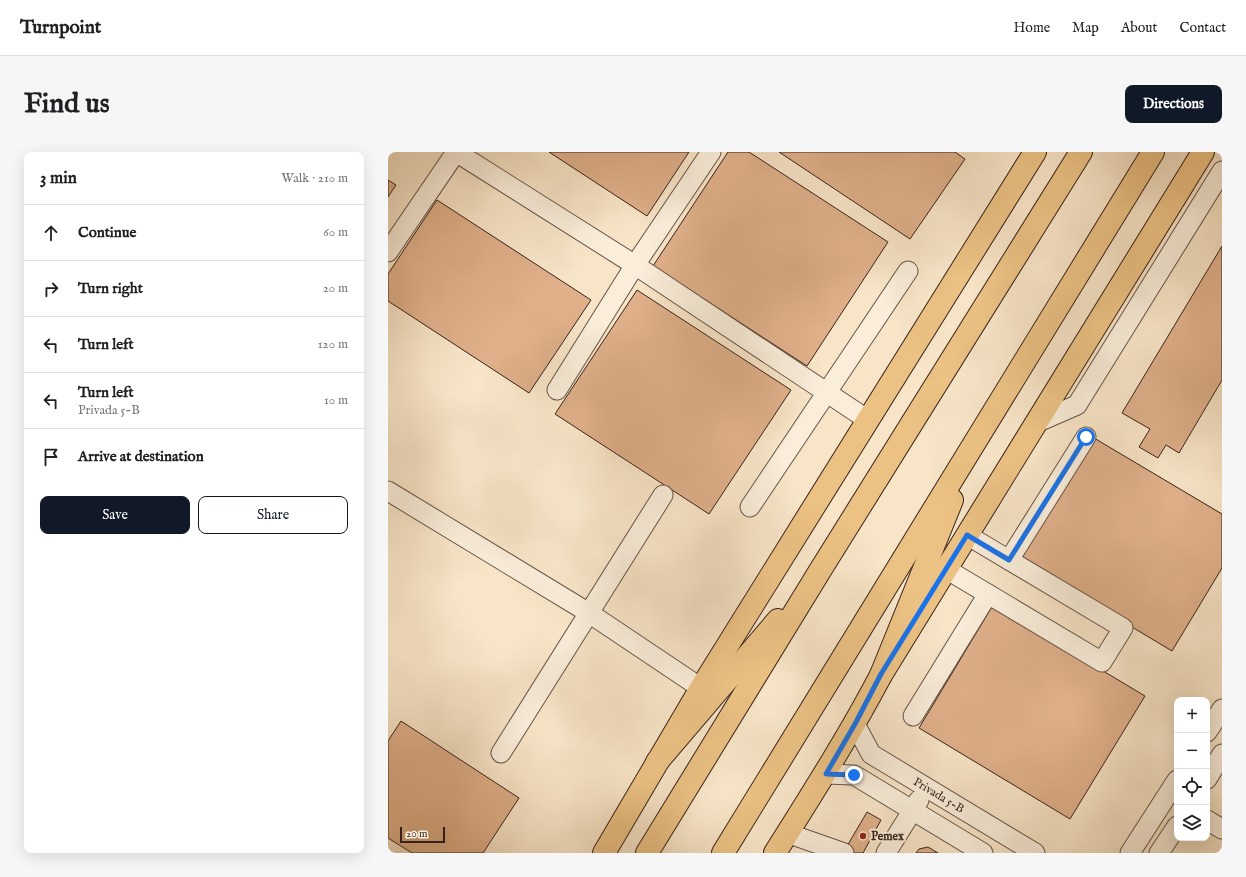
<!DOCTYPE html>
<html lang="en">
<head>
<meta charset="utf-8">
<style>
  :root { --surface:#fff; --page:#f6f6f6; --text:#202124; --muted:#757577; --line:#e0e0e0; --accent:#111827 }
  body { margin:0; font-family:"IM FELL English",serif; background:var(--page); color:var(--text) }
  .controls { position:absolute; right:12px; bottom:12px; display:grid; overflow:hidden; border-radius:8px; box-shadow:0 4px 16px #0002 }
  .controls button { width:36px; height:36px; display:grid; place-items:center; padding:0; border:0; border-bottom:1px solid var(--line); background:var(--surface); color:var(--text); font:20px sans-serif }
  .scale { position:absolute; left:12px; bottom:10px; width:45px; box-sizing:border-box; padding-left:4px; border:2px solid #37221b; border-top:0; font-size:11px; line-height:14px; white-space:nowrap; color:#37221b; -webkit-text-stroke:3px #faeedb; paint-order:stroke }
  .stop { position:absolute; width:12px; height:12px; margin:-9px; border:3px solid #1a73e8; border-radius:50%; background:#fff }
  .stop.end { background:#1a73e8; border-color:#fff; box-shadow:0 1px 4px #0008 }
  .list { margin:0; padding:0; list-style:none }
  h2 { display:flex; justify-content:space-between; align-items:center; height:52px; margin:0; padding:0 16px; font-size:17px }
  h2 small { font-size:13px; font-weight:400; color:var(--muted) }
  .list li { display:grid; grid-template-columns:26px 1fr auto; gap:12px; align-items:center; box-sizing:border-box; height:56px; padding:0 16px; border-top:1px solid var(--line) }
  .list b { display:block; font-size:15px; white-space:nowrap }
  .list p { margin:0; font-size:13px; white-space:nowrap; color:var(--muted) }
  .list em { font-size:13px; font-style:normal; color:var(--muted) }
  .actions { display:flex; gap:8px; padding:12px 16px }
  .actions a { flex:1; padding:9px 0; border:1px solid var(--accent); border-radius:8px; text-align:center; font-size:14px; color:var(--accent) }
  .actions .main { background:var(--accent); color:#fff }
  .icon { flex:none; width:22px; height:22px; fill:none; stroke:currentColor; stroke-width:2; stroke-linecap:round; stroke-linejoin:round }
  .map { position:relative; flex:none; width:834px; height:701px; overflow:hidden; border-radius:8px }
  header { display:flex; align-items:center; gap:24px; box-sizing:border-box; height:56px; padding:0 20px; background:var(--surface); border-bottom:1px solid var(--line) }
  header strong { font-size:19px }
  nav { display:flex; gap:22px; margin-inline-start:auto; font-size:14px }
  .intro { display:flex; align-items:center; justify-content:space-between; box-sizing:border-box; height:96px; padding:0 24px }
  h1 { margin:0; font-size:28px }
  .button { padding:10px 18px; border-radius:8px; background:var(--accent); color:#fff; font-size:14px; font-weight:700 }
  main { display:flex; gap:24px; padding:0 24px }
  aside { flex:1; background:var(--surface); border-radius:8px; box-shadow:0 4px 16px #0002 }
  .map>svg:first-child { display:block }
  .building { fill:#dfb08a; stroke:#37221b }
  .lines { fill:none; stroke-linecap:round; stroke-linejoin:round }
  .minor-casing { stroke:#675346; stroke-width:21 }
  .major-casing { stroke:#37221b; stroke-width:24 }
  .highway-casing { stroke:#37221b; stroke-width:24 }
  .minor { stroke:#faeedb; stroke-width:19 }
  .major { stroke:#ecc284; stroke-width:22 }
  .highway { stroke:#ecc284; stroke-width:22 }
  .route { stroke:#1a73e8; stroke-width:5 }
  .poi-dot { fill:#8f2418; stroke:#faeedb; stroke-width:1.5 }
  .labels { text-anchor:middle; stroke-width:4; stroke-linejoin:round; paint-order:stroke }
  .street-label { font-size:12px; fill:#37221b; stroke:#faeedb }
  .poi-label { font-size:12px; font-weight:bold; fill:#37221b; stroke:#faeedb; text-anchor:start }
</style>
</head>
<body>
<header>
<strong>Turnpoint</strong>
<nav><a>Home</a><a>Map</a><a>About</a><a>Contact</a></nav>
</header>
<div class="intro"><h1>Find us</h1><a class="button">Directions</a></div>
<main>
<aside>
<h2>3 min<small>Walk · 210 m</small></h2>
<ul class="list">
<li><svg class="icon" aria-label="ahead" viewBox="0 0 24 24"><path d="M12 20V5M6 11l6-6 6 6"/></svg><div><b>Continue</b></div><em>60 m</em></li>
<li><svg class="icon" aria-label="right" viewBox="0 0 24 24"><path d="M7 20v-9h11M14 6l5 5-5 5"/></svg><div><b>Turn right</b></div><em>20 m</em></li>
<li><svg class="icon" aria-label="left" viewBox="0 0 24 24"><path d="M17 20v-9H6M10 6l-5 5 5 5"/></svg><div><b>Turn left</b></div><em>120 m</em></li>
<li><svg class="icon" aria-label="left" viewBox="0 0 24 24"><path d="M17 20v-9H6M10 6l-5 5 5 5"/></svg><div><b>Turn left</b><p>Privada 5-B</p></div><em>10 m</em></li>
<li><svg class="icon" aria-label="arrive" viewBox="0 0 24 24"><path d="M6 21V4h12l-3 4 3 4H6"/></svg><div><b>Arrive at destination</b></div></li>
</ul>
<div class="actions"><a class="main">Save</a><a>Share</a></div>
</aside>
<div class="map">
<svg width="834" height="701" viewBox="0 0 834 701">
  <rect width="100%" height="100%" fill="#f8e5c8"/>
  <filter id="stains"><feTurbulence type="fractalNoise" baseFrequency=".005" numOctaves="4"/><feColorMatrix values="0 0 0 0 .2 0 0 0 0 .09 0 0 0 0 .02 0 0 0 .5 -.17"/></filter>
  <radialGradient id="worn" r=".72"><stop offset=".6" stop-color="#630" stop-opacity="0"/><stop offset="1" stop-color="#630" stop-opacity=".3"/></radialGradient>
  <g class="building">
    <polygon points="161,0 301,0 259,64"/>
    <polygon points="340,0 361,0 500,90 419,214 265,114"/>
    <polygon points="391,0 567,0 577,7 522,87"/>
    <polygon points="0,28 8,33 0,45"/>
    <polygon points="49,48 203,148 141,241 0,149 0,122"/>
    <polygon points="834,94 834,228 791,301 778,293 770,306 751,295 762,277 734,261"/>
    <polygon points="249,138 403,238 321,362 167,262"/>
    <polygon points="706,286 834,362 834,416 784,499 632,408"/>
    <polygon points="605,453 757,544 682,667 531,576"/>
    <polygon points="13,569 131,646 95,701 24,701 0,686 0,589"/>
    <polygon points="479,660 493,668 475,701 455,701"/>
    <polygon points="540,695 550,701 528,701 531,697"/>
  </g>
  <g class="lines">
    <defs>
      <g id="minor">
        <polyline points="68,0 247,113 480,268"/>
        <polyline points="0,100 68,0"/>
        <polyline points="169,238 247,113 323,0"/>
        <polyline points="650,270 689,253 834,19"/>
        <polyline points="0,339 201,461 313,536"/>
        <polyline points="362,355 520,119"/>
        <polyline points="621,408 698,285"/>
        <polyline points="558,417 714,510 735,476 579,383"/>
        <polyline points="525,564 600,442"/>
        <polyline points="467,572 483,602 647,701"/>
        <polyline points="819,580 834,557"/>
        <polyline points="113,601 275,343"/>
        <polyline points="437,622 466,623 595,701"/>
        <polyline points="819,627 834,602"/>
        <polyline points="819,668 834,677"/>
        <polyline points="399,681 456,701"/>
        <polyline points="498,701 531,648"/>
        <polyline points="742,701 789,628"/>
        <polyline points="771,701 789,674"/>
      </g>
      <g id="major">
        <polyline points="216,701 313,536 647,0"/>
        <path d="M 387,701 C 424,642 461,584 493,523 L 815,0"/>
      </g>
      <g id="highway">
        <polyline points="493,523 564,348"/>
        <polyline points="269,610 390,468"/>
        <polyline points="259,701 433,417 693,0"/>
        <polyline points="335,701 765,0"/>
      </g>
    </defs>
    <use href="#minor" class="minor-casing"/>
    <use href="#major" class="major-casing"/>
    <use href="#highway" class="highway-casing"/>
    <use href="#minor" class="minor"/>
    <use href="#major" class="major"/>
    <use href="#highway" class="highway"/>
  </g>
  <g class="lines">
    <polyline class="route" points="466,623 438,622 467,572 493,522 579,383 621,408 698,285"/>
  </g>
  <circle class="poi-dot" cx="475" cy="684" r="4"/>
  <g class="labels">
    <g class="street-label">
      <text transform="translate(551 643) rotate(31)" y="4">Privada 5-B</text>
    </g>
    <g class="poi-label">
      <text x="483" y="688">Pemex</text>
    </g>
  </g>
  <rect width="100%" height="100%" filter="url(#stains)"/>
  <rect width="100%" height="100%" fill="url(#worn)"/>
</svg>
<div class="controls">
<button>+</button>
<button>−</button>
<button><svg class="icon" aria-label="locate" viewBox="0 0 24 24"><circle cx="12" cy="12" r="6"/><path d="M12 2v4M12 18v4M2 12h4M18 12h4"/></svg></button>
<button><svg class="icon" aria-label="layers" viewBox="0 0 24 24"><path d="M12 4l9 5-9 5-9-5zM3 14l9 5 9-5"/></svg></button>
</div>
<div class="scale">20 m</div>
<div class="stop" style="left:698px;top:285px"></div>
<div class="stop end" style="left:466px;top:623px"></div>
</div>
</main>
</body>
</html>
